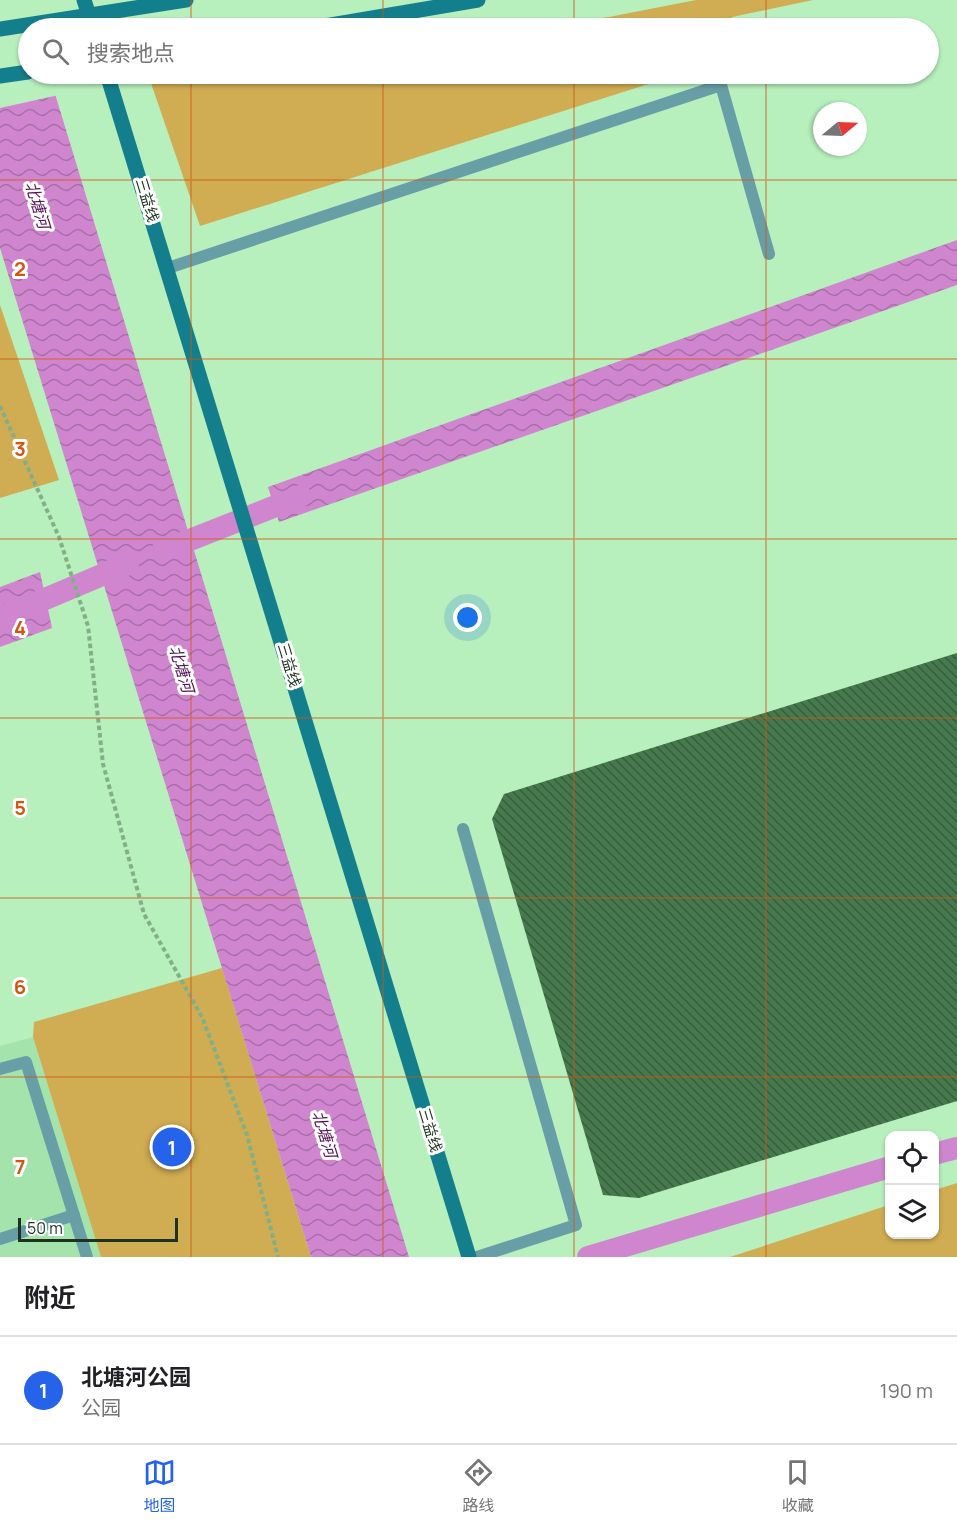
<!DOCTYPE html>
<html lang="zh">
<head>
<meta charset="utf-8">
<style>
  :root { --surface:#fff; --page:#f6f6f6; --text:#202124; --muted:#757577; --line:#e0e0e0; --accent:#2563eb }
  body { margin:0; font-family:Manrope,"Noto Sans SC",sans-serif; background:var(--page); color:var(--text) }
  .controls { position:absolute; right:18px; bottom:18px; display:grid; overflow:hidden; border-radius:12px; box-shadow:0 2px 4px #0004 }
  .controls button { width:54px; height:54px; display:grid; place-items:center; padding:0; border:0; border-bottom:2px solid var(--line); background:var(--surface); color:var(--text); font:30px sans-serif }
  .compass { position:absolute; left:813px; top:102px; width:54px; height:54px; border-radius:50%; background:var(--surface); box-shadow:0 2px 4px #0004; rotate:71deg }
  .scale { position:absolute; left:18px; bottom:15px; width:160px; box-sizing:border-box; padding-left:6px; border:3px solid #1d3320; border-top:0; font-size:16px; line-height:21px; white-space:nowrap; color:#1d3320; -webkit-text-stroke:4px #fff; paint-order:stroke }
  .you { position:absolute; left:468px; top:618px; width:21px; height:21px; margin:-15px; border:4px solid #fff; border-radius:50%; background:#1a73e8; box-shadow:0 0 0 9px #1a73e833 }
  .badge { display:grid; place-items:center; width:39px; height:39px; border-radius:50%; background:var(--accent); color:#fff; font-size:20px; font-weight:700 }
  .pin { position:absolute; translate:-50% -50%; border:3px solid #fff; box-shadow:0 2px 6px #0006 }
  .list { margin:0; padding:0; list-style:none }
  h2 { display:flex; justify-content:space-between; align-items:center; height:78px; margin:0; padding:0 24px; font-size:26px }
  h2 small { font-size:20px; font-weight:400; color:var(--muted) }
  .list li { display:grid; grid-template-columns:39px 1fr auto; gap:18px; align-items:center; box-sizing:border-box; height:108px; padding:0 24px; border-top:2px solid var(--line) }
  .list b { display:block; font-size:22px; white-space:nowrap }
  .list p { margin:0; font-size:20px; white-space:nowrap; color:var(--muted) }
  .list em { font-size:20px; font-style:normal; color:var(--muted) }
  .icon { flex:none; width:33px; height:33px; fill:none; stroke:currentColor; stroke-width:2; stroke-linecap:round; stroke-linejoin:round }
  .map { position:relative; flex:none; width:957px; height:1257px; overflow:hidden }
  .search { position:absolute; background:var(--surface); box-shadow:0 2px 4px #0004; left:18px; right:18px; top:18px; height:66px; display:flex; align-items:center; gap:15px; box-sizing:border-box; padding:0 21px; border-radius:33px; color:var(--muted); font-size:22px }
  .sheet { height:186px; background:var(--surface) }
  nav { display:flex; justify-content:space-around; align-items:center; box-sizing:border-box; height:84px; border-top:2px solid var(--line); background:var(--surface); font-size:16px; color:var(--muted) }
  nav a { display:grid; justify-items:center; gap:3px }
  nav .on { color:var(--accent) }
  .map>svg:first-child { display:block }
  .built { fill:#a5e3ac }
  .green { fill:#d0ac52 }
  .water { fill:url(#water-waves) }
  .pier { fill:#b7efbd }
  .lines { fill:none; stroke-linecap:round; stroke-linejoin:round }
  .canal { stroke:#d086cf; stroke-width:22 }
  .building { fill:url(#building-back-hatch) }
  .path { stroke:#82af87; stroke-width:4; stroke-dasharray:4.5 3; stroke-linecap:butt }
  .lane { stroke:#689fa7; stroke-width:12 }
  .secondary { stroke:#147f8c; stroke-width:15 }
  .secondary-bridge { stroke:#147f8c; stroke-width:15 }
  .grid { fill:none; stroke:#d4550e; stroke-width:1.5; stroke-opacity:0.55 }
  .labels { text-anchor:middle; stroke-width:6; stroke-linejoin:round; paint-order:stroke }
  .street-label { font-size:15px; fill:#1d3320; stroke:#fff }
  .water-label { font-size:16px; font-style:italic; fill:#551256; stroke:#fff }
  .grid-label { font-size:20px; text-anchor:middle; font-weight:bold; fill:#d4550e; stroke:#fff; stroke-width:6; stroke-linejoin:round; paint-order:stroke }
</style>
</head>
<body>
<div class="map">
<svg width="957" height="1257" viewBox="0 0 957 1257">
  <defs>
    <pattern id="water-waves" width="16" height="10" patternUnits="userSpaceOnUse" patternTransform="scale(1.5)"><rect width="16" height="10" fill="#d086cf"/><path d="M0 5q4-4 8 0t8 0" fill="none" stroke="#a86ea8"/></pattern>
    <pattern id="building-back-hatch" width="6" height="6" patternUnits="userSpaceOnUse" patternTransform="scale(1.5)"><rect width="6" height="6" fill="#46794d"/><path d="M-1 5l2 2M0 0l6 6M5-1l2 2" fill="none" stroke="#375e3c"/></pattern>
  </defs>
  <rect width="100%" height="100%" fill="#b7efbd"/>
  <polygon class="built" points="33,1037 101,1257 0,1257 0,1046"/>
  <g class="green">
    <polygon points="696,0 813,0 732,17 731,28 532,28 609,17"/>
    <polygon points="219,74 680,74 200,226 151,83"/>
    <polygon points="0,305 59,480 0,498"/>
    <polygon points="222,968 311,1257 101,1257 33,1037 34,1022"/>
    <polygon points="957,1183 957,1257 730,1257 889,1205 890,1234 934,1234 935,1190"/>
  </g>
  <g class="water">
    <polygon points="0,0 28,28 28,74 49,74 409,1257 311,1257 0,248"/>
    <polygon points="957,240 957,285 279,522 268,487"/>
    <polygon points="40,572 52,628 0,647 0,587"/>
  </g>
  <polygon class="pier" points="0,0 30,0 38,28 28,28 28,74 52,74 59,95 0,108"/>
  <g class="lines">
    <g class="canal">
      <polyline points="162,551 301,496"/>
      <polyline points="0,618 128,564"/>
      <polyline points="934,1154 957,1148"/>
      <polyline points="588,1257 890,1167"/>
    </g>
  </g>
  <polygon class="building" points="957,653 957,1101 639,1198 603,1195 492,819 504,794"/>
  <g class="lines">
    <polyline class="path" points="0,406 59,537 88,626 103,764 144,914 202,1017 247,1135 278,1257"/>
    <g class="lane">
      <polyline points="168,268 721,85 769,254"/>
      <polyline points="463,829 576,1225 477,1257"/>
      <polyline points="0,1069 26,1062 87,1257"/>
      <polyline points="0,1239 74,1215"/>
    </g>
    <g class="secondary">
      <polyline points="84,0 93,28"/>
      <polyline points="313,28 478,0"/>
      <polyline points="107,74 469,1257"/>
      <polyline points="0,76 28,72"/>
    </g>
    <polyline class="secondary-bridge" points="0,29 186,0"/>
  </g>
  <path class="grid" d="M 191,0 L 191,28M 383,0 L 383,28M 574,0 L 574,28M 766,0 L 766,28M 191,74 L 191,1257M 383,74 L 383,1257M 574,74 L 574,1257M 766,74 L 766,1257M 0,180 L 957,180M 0,359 L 957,359M 0,539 L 957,539M 0,718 L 957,718M 0,898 L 957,898M 0,1077 L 957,1077"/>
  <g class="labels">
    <g class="street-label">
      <text transform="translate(147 200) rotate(73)" y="5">三益线</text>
      <text transform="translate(289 665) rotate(73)" y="5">三益线</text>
      <text transform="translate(430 1130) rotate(73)" y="5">三益线</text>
    </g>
    <g class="water-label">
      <text transform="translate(38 205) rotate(73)" y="6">北塘河</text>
      <text transform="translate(182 669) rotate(73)" y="6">北塘河</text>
      <text transform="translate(325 1134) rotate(73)" y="6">北塘河</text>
    </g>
  </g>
  <g class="grid-label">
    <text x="20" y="276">2</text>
    <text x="20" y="456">3</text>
    <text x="20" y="635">4</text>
    <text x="20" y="815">5</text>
    <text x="20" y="994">6</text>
    <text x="20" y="1174">7</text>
  </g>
</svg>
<div class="controls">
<button><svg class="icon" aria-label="locate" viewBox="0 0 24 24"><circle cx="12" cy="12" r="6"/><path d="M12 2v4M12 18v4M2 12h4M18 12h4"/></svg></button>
<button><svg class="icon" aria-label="layers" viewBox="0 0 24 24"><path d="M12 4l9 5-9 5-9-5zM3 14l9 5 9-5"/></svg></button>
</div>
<svg class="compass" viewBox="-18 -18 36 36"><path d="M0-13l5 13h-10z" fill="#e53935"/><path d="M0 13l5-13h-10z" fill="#757577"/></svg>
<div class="scale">50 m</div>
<div class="you"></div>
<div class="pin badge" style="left:172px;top:1147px">1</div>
<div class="search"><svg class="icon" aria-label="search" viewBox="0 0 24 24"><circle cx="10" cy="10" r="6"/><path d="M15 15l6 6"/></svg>搜索地点</div>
</div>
<section class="sheet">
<h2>附近<small></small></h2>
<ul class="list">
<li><span class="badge">1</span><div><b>北塘河公园</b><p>公园</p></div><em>190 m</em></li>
</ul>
</section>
<nav>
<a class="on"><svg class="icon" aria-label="map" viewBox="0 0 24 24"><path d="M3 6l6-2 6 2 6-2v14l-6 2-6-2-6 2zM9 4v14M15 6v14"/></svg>地图</a>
<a><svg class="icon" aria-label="directions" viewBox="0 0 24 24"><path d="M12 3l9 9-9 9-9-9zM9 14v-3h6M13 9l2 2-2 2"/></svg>路线</a>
<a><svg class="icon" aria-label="saved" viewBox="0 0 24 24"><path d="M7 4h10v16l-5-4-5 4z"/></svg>收藏</a>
</nav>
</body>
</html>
